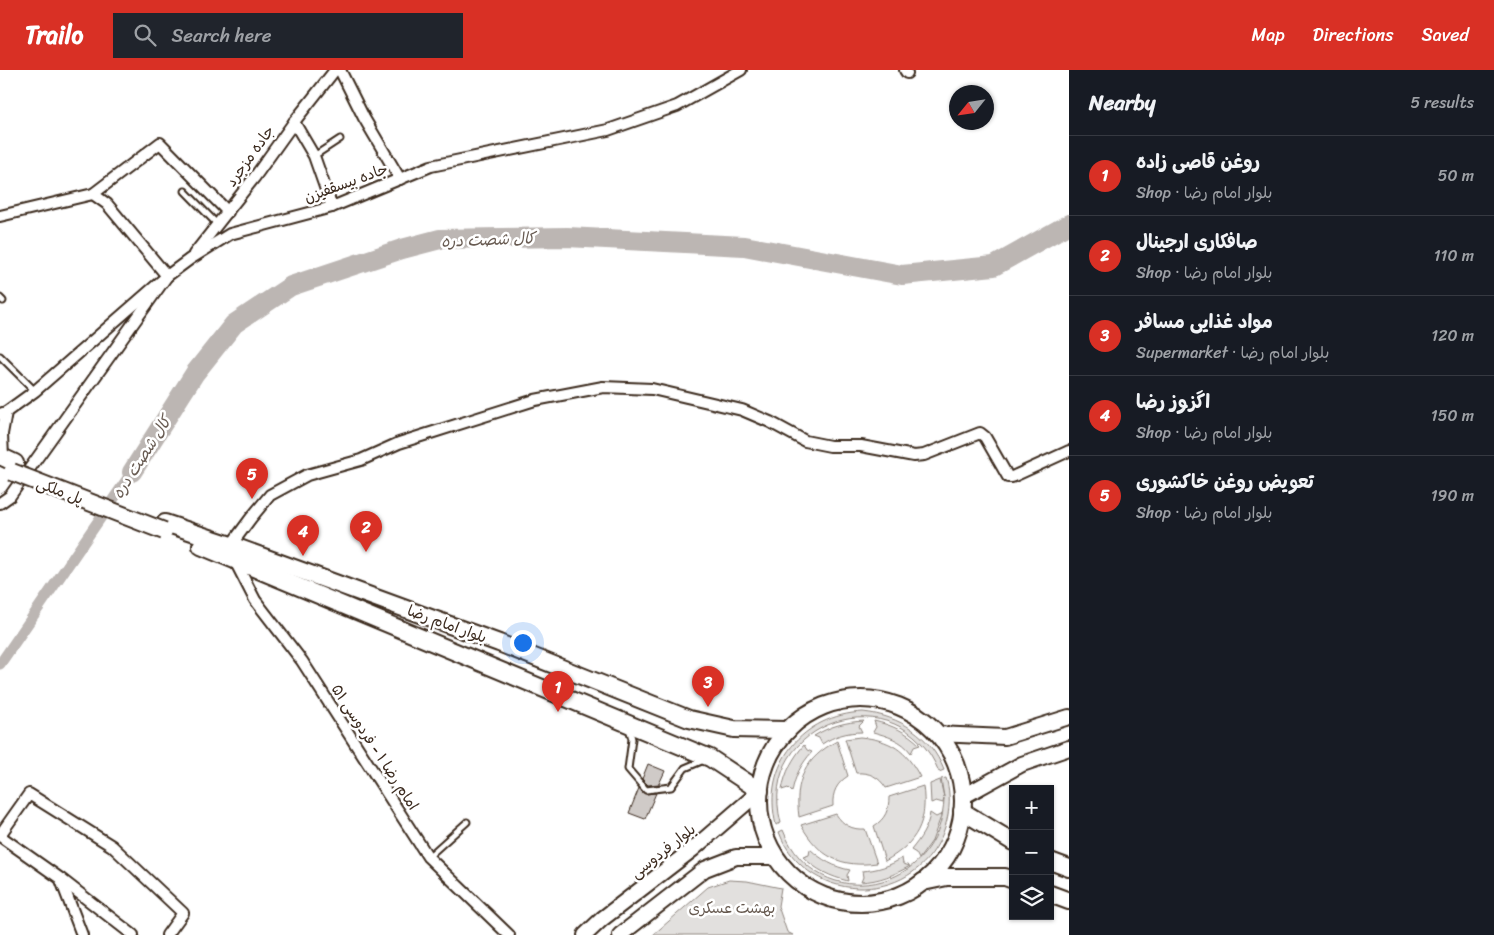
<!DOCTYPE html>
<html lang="en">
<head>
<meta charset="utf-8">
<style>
  :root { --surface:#171b24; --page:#20242c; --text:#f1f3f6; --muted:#9ea1a6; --line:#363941; --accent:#d93025 }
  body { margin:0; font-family:Sriracha,"Playpen Sans Arabic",sans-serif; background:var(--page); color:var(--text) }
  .controls { position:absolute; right:15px; bottom:15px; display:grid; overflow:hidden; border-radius:0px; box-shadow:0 1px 4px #0004 }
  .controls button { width:45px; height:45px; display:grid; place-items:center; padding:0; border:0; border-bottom:1px solid var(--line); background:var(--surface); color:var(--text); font:25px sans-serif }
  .compass { position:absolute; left:949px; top:15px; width:45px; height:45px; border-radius:50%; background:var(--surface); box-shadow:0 1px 4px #0004; rotate:240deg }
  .you { position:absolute; left:522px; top:572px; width:18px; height:18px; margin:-12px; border:4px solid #fff; border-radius:50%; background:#1a73e8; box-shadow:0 0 0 8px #1a73e833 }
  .badge { display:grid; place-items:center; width:32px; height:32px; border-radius:50%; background:var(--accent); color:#fff; font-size:16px; font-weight:700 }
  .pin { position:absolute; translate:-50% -41px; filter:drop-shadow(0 1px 2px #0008) }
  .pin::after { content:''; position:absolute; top:26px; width:18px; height:15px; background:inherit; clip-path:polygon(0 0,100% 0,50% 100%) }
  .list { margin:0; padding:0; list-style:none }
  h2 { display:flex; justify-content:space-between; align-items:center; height:65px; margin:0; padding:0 20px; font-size:21px }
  h2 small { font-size:16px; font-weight:400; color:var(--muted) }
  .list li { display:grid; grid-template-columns:32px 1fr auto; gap:15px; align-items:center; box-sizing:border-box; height:80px; padding:0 20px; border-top:1px solid var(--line) }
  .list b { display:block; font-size:19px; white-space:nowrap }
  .list p { margin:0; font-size:16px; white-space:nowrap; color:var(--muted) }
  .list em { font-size:16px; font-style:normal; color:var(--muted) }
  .icon { flex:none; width:28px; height:28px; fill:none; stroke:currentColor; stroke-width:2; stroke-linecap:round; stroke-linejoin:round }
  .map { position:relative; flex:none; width:1069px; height:865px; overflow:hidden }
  header { display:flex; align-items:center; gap:30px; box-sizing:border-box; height:70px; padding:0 25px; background:var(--accent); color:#fff }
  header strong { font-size:24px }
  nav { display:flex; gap:28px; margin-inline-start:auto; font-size:18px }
  .search { width:350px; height:45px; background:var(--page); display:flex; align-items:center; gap:12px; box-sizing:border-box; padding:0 18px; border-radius:0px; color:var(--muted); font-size:19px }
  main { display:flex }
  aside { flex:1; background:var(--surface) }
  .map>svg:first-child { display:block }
  .green { fill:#e2e0de; stroke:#8e857e }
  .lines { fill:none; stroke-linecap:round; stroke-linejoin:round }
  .canal { stroke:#bcb6b3; stroke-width:11 }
  .river { stroke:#bcb6b3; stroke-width:20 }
  .building { fill:#cfcac7; stroke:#3b2a1e }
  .lane-casing { stroke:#3b2a1e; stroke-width:9 }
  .street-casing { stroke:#3b2a1e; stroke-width:14 }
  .secondary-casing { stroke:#3b2a1e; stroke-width:18 }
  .primary-casing { stroke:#3b2a1e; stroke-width:20 }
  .lane { stroke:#fff; stroke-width:5 }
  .street { stroke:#fff; stroke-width:10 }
  .secondary { stroke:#fff; stroke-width:14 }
  .primary { stroke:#fff; stroke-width:16 }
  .primary-bridge-casing { stroke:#3b2a1e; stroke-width:20; stroke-linecap:butt }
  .primary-bridge { stroke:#fff; stroke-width:16 }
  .labels { text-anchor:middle; stroke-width:5; stroke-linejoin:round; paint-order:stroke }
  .street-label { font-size:15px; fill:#3b2a1e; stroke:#fff }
  .park-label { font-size:15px; fill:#65584e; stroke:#fff }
  .water-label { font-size:16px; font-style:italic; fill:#685b52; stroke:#fff }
</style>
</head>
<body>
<header>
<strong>Trailo</strong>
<div class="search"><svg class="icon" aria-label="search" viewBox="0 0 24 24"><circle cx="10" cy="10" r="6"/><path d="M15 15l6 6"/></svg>Search here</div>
<nav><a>Map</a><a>Directions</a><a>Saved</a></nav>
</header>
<main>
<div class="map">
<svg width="1069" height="865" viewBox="0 0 1069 865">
  <rect width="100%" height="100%" fill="#fff"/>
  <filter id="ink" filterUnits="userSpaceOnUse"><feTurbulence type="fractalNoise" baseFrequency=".02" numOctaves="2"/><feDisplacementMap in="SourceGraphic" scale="10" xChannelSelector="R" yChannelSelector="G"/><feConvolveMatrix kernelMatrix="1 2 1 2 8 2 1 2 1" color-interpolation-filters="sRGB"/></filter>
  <g filter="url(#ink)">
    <g class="green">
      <path d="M 863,642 C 900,646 930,665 944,700 L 939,702 C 900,603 754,651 781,753 L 776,755 C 761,694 803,645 863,642 Z"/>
      <path d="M 864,651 L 859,656 L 862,662 C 847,662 834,666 822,674 L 819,668 L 814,666 C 830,656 845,652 864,651 Z"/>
      <path d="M 874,651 C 892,655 907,662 920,675 L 914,677 L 911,683 C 902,670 887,666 873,662 L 876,657 Z"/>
      <path d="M 860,667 C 891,670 906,680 920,707 L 886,718 C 879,707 870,702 856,703 L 845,669 Z"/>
      <path d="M 837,671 L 848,706 C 837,713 832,722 833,736 L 799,747 C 794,711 805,688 837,671 Z"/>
      <path d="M 804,675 L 807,680 L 812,682 C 801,694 795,706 792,722 L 788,718 L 782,720 C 785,702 793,688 804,675 Z"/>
      <path d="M 946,708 C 951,724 950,741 945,757 C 921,836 808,839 779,762 L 783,760 C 817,848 942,823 944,728 L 943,733 L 936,731 L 931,733 L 930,714 L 940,710 L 944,727 L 941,709 Z"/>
      <path d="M 923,716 C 928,752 917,773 885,791 L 874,756 C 885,749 889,740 889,727 Z"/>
      <path d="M 930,743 L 936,747 L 942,744 L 932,771 L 919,789 L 916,783 L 911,780 C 920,769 928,758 930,743 Z"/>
      <path d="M 836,744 C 843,755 852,760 865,759 L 877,793 C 841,798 819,787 801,755 Z"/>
      <path d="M 810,779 C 822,790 834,797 850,800 L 847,805 L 848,811 C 831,807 816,800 803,787 L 809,785 Z"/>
      <path d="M 902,788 L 903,794 L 910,796 C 894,805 879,811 861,812 L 863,807 L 862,801 C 877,800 890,796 902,788 Z"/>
      <polygon points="729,810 747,811 781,818 778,836 787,862 793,865 653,865 708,817"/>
    </g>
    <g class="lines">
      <polyline class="canal" points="0,594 132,402"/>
      <polyline class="river" points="132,402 195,303 234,254 291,216 402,179 440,169 567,167 744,176 902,205 994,196 1069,154"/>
    </g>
    <g class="building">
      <polygon points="648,694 665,701 659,714 648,715 642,709"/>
      <polygon points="639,718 645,724 656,723 645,749 629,743"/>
    </g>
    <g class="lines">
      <defs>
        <g id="lane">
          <polyline points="314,86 340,69"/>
          <polyline points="185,121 217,154"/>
          <polyline points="0,228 3,231"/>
          <polyline points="0,286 35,321"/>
          <polyline points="629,658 632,669 628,699 646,720 671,717 685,698 704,690"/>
          <polyline points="428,787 467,752"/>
        </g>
        <g id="street">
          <polyline points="340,0 364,48 400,109"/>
          <polyline points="905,0 907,3"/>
          <polyline points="294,52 314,86 332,137"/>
          <polyline points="0,146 93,124 160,73 228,142"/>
          <polyline points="194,184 254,108 294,52 335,0"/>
          <polyline points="0,344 6,342 35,321 167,206 190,189 230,164 332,137 431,96 608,60 677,36 741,0"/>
          <polyline points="3,388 2,364 6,342"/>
          <polyline points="0,433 10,426 167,206 107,134 93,124"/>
          <polyline points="231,475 251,448 270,425 307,405 361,390 399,373 535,330 603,317 652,319 742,340 770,352 805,371 830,376 861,376 914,386 924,385 980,363 985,367 1008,407 1012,407 1069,381"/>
          <polyline points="235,491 255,530 302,591 428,787 509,865"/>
          <polyline points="0,765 29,724 112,776 183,843 167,865"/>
          <polyline points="0,766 61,809 133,865"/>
          <polyline points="61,810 82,865"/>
        </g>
        <g id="secondary">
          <polyline points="937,664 1005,667 1069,647"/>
          <polyline points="962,727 1022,694 1069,678"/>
          <polyline points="585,865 602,849 693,779 760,721"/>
          <polyline points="620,865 705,799 736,787 776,787"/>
        </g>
        <g id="primary">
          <polyline points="0,386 15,393"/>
          <polyline points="165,453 231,475 499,573 689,649 734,659 788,660"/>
          <polyline points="201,476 710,688 760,721"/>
          <circle cx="861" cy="731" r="102"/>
          <polyline points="962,741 1013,772"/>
          <polyline points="1050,791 1069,798"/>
          <polyline points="923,812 947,807 1005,807 1013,810"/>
          <polyline points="1050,824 1069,831"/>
        </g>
      </defs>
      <use href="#lane" class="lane-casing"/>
      <use href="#street" class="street-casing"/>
      <use href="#secondary" class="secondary-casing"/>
      <use href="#primary" class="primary-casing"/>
      <use href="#lane" class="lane"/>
      <use href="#street" class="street"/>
      <use href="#secondary" class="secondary"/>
      <use href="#primary" class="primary"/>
      <defs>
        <polyline id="primary-bridge" points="12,402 164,461"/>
      </defs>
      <use href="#primary-bridge" class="primary-bridge-casing"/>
      <use href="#primary-bridge" class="primary-bridge"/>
    </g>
  </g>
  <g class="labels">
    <g class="street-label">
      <text transform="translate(250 86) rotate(-54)" y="5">جاده مزجرد</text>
      <text transform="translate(346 113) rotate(-20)" y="5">جاده بیسقفیزن</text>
      <text transform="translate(60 421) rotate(21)" y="5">پل ملکی</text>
      <text transform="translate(447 554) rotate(20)" y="5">بلوار امام رضا</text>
      <text transform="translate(375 677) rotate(57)" y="5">امام رضا ۱ - فردوسی ۵۱</text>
      <text transform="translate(663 781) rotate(-38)" y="5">بلوار فردوسی</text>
    </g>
    <g class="park-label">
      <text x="732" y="843">بهشت عسکری</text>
    </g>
    <g class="water-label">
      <text transform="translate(488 169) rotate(-2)" y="6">کال شصت دره</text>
      <text transform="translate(141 387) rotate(-57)" y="6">کال شصت دره</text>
    </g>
  </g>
</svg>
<div class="controls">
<button>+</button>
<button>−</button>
<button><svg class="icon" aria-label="layers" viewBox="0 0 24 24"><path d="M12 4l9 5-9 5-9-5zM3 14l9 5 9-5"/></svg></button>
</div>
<svg class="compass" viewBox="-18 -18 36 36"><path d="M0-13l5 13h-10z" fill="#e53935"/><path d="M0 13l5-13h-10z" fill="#9ea1a6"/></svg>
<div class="you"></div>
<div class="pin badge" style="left:558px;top:642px">1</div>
<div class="pin badge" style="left:366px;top:482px">2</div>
<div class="pin badge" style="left:708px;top:637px">3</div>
<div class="pin badge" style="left:303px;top:486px">4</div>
<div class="pin badge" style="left:252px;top:429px">5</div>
</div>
<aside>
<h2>Nearby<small>5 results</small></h2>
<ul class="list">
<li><span class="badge">1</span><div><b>روغن قاصی زاده</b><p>Shop · بلوار امام رضا</p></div><em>50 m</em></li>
<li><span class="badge">2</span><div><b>صافکاری ارجینال</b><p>Shop · بلوار امام رضا</p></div><em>110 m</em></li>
<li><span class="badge">3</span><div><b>مواد غذایی مسافر</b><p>Supermarket · بلوار امام رضا</p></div><em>120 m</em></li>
<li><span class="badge">4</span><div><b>اگزوز رضا</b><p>Shop · بلوار امام رضا</p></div><em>150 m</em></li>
<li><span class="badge">5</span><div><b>تعویض روغن خاکشوری</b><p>Shop · بلوار امام رضا</p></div><em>190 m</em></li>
</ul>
</aside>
</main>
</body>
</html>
